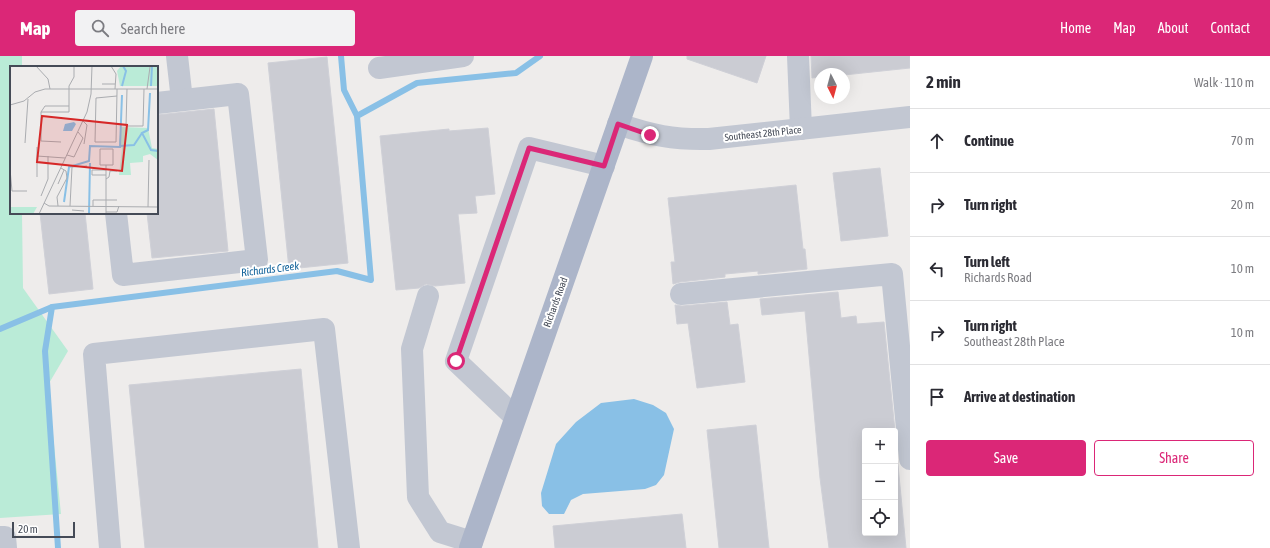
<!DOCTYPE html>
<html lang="en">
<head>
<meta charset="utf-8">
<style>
  :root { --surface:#fff; --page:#f2f2f3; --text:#2b2b33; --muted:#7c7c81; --line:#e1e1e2; --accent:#db2777 }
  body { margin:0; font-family:"Asap Condensed",sans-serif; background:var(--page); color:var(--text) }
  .controls { position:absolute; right:12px; bottom:12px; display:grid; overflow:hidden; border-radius:4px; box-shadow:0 4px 16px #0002 }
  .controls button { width:36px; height:36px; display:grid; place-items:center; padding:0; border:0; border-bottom:1px solid var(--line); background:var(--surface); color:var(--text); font:20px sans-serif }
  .compass { position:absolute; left:814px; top:12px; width:36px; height:36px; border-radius:50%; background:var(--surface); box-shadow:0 4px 16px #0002; rotate:174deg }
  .scale { position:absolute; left:12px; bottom:10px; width:63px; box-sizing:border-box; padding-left:4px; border:2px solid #454b57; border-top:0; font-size:11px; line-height:14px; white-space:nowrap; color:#454b57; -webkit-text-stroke:3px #fff; paint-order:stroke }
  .stop { position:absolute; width:12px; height:12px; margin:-9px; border:3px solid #db2777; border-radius:50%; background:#fff }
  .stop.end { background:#db2777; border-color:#fff; box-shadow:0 1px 4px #0008 }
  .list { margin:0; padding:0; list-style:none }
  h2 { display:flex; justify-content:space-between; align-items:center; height:52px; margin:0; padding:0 16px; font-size:17px }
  h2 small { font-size:13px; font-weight:400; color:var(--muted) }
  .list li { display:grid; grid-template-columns:26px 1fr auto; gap:12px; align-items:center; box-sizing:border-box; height:64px; padding:0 16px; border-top:1px solid var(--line) }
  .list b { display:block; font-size:15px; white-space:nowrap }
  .list p { margin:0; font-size:13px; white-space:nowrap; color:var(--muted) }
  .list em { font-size:13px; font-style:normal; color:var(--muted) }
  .actions { display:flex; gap:8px; padding:12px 16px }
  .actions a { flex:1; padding:9px 0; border:1px solid var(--accent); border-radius:4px; text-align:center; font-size:14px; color:var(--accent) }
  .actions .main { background:var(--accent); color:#fff }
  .icon { flex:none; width:22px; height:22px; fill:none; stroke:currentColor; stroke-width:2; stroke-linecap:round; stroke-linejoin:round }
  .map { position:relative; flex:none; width:910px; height:492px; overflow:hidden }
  header { display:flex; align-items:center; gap:24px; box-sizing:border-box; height:56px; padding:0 20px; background:var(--accent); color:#fff }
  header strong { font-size:19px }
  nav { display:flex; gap:22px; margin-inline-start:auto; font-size:14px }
  .search { width:280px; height:36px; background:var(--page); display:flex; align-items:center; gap:10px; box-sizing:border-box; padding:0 14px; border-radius:4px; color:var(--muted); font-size:15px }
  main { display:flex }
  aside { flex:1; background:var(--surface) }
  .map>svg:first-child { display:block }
  .green { fill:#baebd7 }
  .water { fill:#89c0e6 }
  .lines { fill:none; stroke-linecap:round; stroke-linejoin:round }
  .stream { stroke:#89c0e6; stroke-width:6 }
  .building { fill:#cbccd3; stroke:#cfd0d7 }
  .minor { stroke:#c2c7d2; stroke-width:22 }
  .major { stroke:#acb5c9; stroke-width:22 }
  .route { stroke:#db2777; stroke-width:5 }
  .labels { text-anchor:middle; stroke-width:4; stroke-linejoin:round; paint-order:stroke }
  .street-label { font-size:10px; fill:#454b57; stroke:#fff }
  .water-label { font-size:11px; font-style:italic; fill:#14649b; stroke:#fff }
  .inset-river { fill:none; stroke:#89c0e6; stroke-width:2 }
  .inset-road { fill:none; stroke:#aaacb0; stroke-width:1 }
  .view { fill:#d62828; fill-opacity:0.15; stroke:#d62828; stroke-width:2 }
  .inset-edge { fill:none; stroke:#454b57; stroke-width:2 }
</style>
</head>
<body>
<header>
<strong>Map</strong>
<div class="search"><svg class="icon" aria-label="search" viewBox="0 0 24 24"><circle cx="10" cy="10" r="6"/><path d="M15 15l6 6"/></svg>Search here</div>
<nav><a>Home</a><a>Map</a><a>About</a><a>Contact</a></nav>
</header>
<main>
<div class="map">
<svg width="910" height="492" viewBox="0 0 910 492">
  <rect width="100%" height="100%" fill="#eeeceb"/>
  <polygon class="green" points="0,0 22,0 22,11 11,11 11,157 22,157 23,232 68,295 48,329 61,458 0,462"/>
  <polygon class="water" points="634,343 653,349 666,357 674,373 664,419 656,429 645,433 583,438 571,444 564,458 549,458 542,450 541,437 556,388 576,366 601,347"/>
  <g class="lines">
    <g class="stream">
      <polyline points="341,0 344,34 357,60"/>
      <polyline points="0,273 52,251"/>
      <polyline points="58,492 45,295 52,251 337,215 371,224 357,60 417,27 516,17 540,0"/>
    </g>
  </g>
  <g class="building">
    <polygon points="687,0 766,0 757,27 687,3"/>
    <polygon points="811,0 910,0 910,12 844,19 820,18 820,21 812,22"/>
    <polygon points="327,1 348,207 289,213 268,7"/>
    <polygon points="214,53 228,195 152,202 147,157 157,157 157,59"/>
    <polygon points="488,72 495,138 475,140 477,157 458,158 465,227 435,230 426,228 419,232 396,234 380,80 449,73 449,75"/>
    <polygon points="880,112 888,180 841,185 833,117"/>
    <polygon points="796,129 803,193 805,193 807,213 758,218 758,215 725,218 725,221 680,226 673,228 671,206 675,206 668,142"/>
    <polygon points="40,157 85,157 93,233 49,238"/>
    <polygon points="838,236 841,262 856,260 857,268 884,266 895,375 865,375 865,477 895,477 895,378 906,492 829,492 820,422 805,255 762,259 760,243"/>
    <polygon points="727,246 730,269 738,268 745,326 697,332 688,267 677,268 675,249 682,250"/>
    <polygon points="301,313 318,492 145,492 129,329"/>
    <polygon points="756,369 769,492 719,492 707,374"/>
    <polygon points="682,458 686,492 555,492 553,470"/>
  </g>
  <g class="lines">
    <g class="minor">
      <polyline points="177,0 182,44"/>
      <polyline points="798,0 801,73"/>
      <polyline points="379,12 463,0"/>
      <path d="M 618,68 C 651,79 673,84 709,83 L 910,61"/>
      <polyline points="116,157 123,219 257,204 238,38 157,47"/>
      <polyline points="681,238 892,218 910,403"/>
      <polyline points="428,240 412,293 418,441 440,476 472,486"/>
      <polyline points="515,361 456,305 529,92 604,110"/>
      <polyline points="0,481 5,481 6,492"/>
      <polyline points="110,492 94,298 324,273 349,492"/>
    </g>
    <polyline class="major" points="470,492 642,0"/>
  </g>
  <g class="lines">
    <polyline class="route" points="456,305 529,92 604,110 618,68 650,79"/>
  </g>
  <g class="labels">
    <g class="street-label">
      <text transform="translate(763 77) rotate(-6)" y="4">Southeast 28th Place</text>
      <text transform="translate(555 246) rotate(-70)" y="4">Richards Road</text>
    </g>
    <g class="water-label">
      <text transform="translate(270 213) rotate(-7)" y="4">Richards Creek</text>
    </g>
  </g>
  <g transform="translate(10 10)">
    <rect width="148" height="148" fill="#eeeceb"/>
    <path d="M 111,0 L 148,0 L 148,20 L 110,20 L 107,5 ZM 111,61 L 138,62 L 142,82 L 148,83 L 148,94 L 140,88 L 133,90 L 133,96 L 120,97 L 121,109 L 109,109 L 112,83 L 109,76 ZM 0,141 L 27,141 L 23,148 L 0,148 Z" fill="#baebd7"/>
    <path d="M 64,56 L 66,58 L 62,65 L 53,65 L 55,58 Z" fill="#89c0e6"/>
    <path class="inset-river" d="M 112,20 L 116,5 L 113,0M 141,20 L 142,0M 140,27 L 138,64 L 132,67 L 141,84 L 148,85M 110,80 L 124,79 L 132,67M 54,136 L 59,101 L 79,95 L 80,80 L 110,81 L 112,29M 79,148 L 80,97"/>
    <path class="inset-road" d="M 26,0 L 38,13 L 40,23M 101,0 L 106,8 L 105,23M 92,18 L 105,18M 117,23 L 116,60 L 133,60 L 134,23M 137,23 L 140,1M 107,30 L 86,32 L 85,76 L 106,76 L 107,26 L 107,23M 0,39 L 14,35 L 25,26 L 35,23 L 148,23M 31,46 L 59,46 L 59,40M 73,55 L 77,59 L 74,78M 51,76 L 31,75 L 31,46 L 35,40 L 59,40 L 59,20 L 64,11 L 64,0M 15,77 L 18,33M 27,81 L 27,111M 57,89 L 64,91 L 73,72 L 68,66M 27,90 L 55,92M 96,99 L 103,99 L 103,83 L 90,83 L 90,99 L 96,99 L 96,148M 0,103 L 2,125 L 17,125M 96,104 L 82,104 L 82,109 L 96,109M 96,113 L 99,111 L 100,105 L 107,105M 48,118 L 54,104M 31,130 L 38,113 L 38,90M 34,137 L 39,140 L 148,141M 48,140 L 47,131 L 57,112 L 56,105 L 51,102M 60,140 L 62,101 L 77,100M 83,140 L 83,134 L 107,134M 138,141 L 139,94M 62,144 L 74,145M 96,146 L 107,146 L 109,140M 29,148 L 77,46 L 81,28 L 82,0"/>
    <path class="view" d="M 32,50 L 117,59 L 112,105 L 27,96 Z"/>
    <rect width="148" height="148" class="inset-edge"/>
  </g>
</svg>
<div class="controls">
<button>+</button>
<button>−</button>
<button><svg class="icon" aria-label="locate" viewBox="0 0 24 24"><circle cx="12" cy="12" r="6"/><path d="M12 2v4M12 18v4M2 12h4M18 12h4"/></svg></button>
</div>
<svg class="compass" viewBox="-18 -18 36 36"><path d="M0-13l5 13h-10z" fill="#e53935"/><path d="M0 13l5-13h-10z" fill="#7c7c81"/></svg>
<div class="scale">20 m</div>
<div class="stop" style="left:456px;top:305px"></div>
<div class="stop end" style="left:650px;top:79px"></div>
</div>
<aside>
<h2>2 min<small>Walk · 110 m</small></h2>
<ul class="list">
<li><svg class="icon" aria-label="ahead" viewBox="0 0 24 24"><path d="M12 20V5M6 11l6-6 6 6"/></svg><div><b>Continue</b></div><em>70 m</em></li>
<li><svg class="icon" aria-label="right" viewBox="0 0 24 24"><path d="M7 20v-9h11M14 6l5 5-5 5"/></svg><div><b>Turn right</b></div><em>20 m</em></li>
<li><svg class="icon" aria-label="left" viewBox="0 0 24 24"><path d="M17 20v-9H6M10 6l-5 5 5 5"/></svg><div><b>Turn left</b><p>Richards Road</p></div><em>10 m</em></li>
<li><svg class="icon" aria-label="right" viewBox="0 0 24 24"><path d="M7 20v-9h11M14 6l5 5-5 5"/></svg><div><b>Turn right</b><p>Southeast 28th Place</p></div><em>10 m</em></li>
<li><svg class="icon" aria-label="arrive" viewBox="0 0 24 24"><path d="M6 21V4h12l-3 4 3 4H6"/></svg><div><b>Arrive at destination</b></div></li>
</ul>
<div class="actions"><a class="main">Save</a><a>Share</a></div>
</aside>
</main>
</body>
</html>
